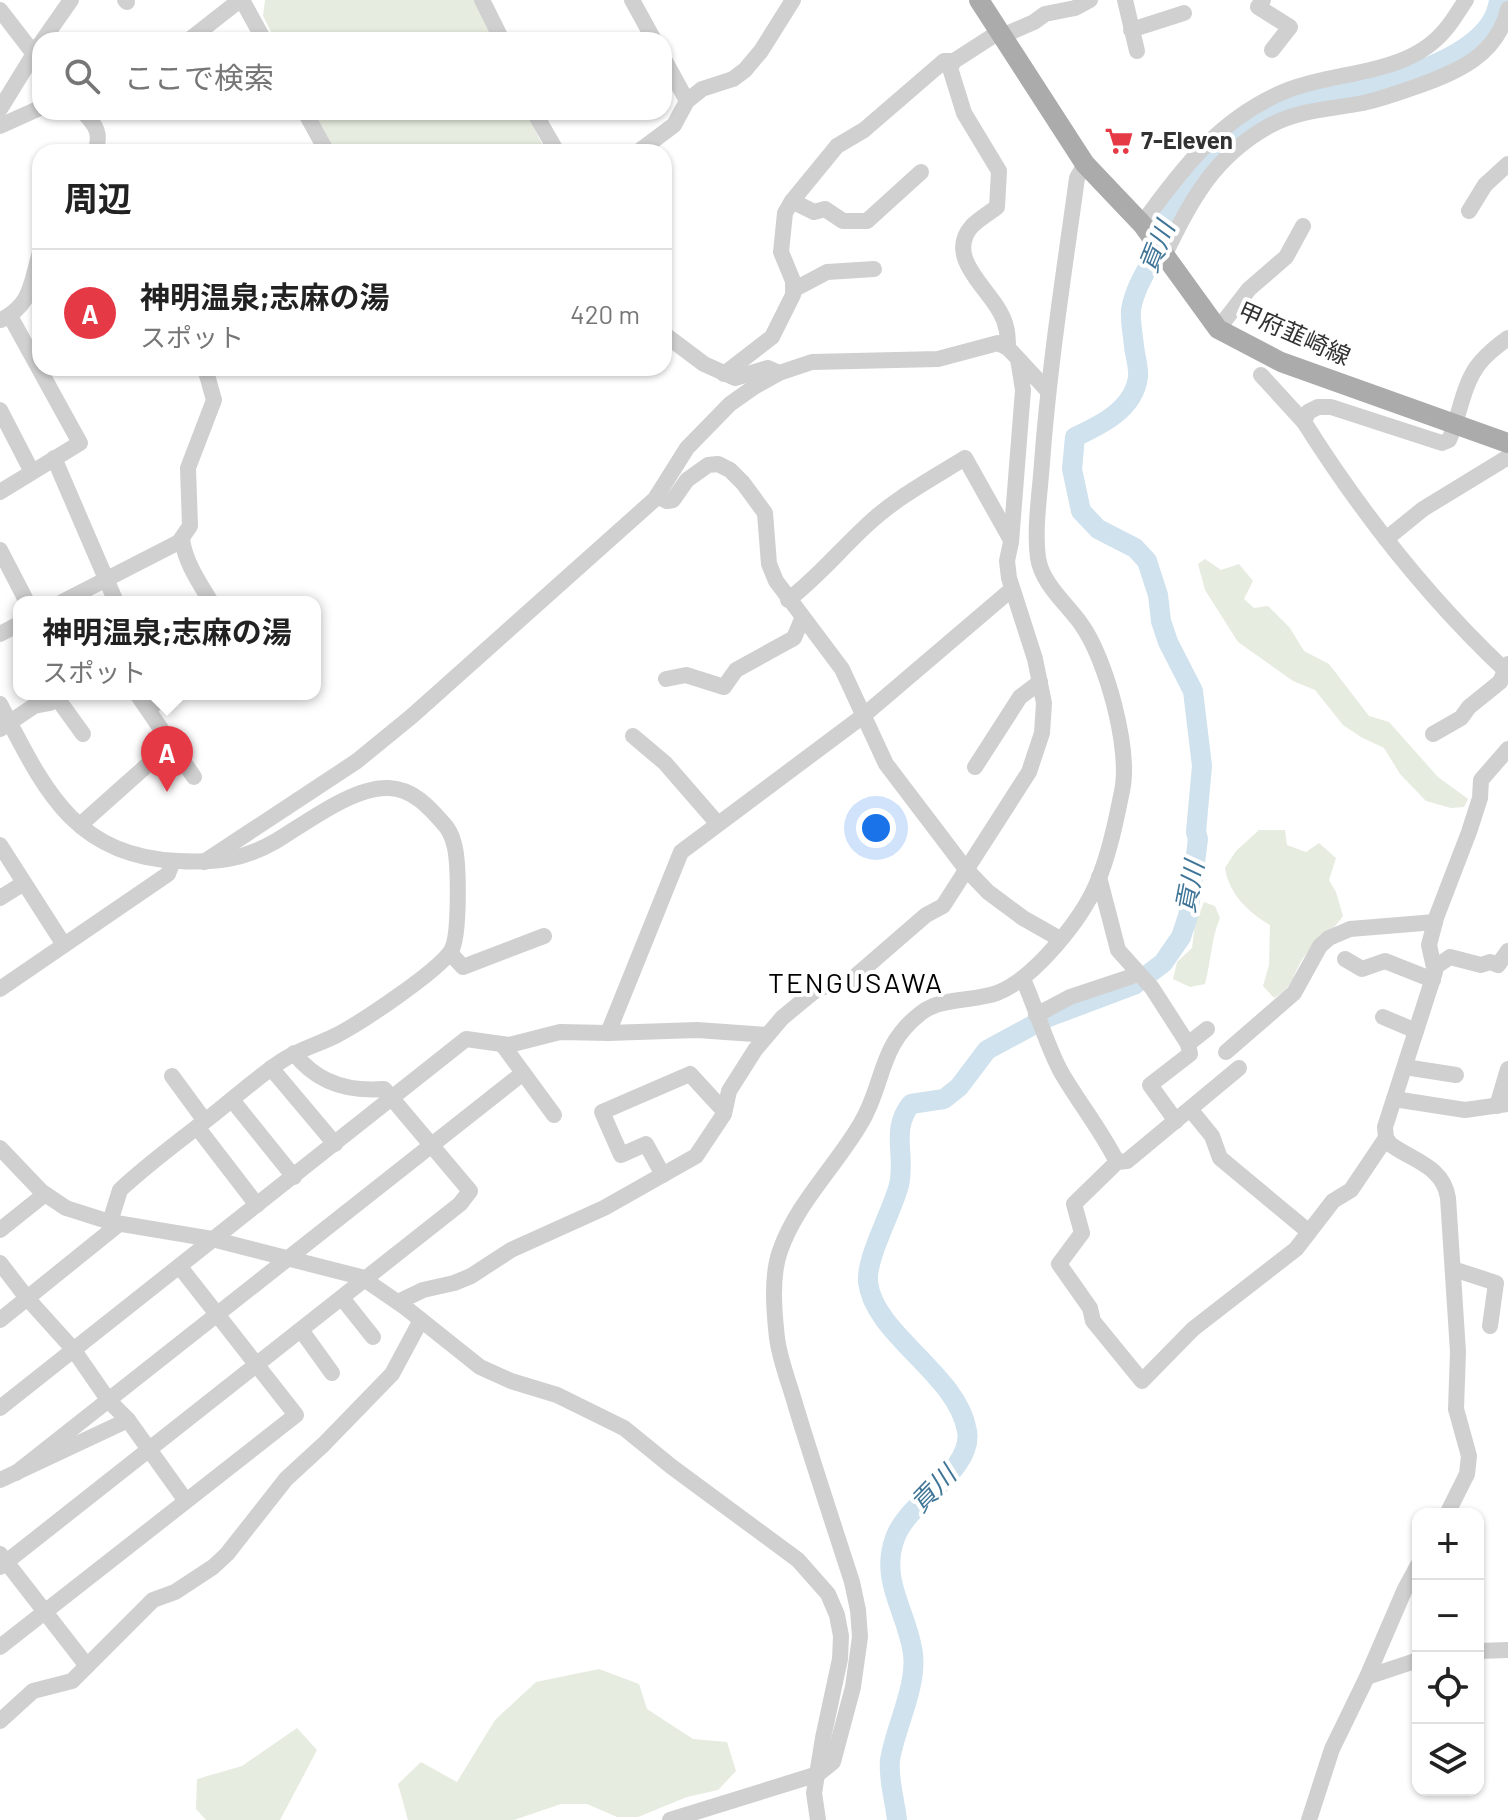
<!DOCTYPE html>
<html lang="ja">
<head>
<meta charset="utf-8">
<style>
  :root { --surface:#fff; --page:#f6f6f6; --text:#222; --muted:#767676; --line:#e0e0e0; --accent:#e63946 }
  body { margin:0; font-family:Barlow,"Noto Sans JP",sans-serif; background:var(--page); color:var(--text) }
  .controls { position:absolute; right:24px; bottom:24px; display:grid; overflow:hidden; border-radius:16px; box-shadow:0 2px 6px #0004 }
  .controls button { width:72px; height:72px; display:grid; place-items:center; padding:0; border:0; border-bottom:2px solid var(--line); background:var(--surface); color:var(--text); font:40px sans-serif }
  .you { position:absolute; left:876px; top:828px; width:28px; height:28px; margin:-20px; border:6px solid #fff; border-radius:50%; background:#1a73e8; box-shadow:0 0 0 12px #1a73e833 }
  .badge { display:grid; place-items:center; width:52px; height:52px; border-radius:50%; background:var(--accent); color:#fff; font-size:26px; font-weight:700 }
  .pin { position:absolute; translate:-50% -66px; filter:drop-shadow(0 2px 4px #0008) }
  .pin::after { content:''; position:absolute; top:42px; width:28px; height:24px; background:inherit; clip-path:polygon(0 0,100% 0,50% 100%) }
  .popup { position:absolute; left:13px; top:596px; width:308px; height:104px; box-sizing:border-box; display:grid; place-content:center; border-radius:16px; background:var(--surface); filter:drop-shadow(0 2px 6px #0005); font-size:26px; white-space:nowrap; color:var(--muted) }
  .popup b { font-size:30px; color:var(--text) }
  .popup::after { content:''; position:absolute; left:50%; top:100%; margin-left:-16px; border:16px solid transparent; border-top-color:var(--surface) }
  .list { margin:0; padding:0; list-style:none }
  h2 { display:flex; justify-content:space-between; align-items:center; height:104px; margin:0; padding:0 32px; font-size:34px }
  h2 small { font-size:26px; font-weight:400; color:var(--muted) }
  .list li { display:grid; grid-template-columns:52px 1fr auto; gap:24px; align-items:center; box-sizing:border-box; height:128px; padding:0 32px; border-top:2px solid var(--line) }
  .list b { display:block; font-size:30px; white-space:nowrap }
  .list p { margin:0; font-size:26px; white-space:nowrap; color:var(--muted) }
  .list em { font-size:26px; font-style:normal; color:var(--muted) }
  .icon { flex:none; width:44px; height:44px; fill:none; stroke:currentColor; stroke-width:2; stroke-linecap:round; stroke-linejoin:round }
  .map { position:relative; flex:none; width:1508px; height:1820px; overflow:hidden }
  .search { position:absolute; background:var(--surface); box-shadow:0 2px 6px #0004; left:32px; top:32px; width:640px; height:88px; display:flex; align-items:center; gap:20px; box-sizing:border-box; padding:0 28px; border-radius:24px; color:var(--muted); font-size:30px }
  .panel { position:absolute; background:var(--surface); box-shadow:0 2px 6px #0004; left:32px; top:144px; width:640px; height:232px; border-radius:24px }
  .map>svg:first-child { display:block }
  .green { fill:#e6ecdf }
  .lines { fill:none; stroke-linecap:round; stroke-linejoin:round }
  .river { stroke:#cfe2ee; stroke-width:20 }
  .minor { stroke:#d0d0d0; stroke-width:16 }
  .major { stroke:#ababab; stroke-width:20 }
  .labels { text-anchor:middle; stroke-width:8; stroke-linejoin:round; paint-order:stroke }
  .poi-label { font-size:24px; font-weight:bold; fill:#333; stroke:#fff; text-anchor:start }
  .street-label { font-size:24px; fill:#333; stroke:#fff }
  .water-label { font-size:26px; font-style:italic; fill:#3f7597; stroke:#fff }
  .quarter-label { font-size:28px; letter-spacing:2px; fill:#000; stroke:#fff }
</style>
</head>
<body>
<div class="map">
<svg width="1508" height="1820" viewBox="0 0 1508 1820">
  <rect width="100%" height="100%" fill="#fff"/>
  <g class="green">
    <polygon points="265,0 475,0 495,40 275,40 263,16"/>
    <polygon points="314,112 526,112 546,152 336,152"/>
    <polygon points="1205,559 1221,570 1239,564 1253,581 1244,599 1254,608 1268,606 1290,628 1304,651 1329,664 1369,716 1389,722 1438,777 1468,799 1464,807 1451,808 1426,801 1400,774 1384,748 1361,737 1343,725 1315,690 1293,681 1238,642 1205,590 1198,564"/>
    <path d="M 1259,830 L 1285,830 L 1287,845 L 1306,852 L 1319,843 L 1336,858 L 1329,880 L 1336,892 L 1343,916 C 1332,933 1314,942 1303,958 C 1292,975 1294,988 1274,998 L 1263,986 L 1269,965 L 1270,925 C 1248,912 1229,894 1225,868 L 1236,851 Z"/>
    <path d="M 1204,902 L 1215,906 L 1220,918 C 1211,939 1211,962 1205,984 L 1190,987 L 1173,979 L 1177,962 L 1192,948 L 1195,924 Z"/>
    <polygon points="599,1669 639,1684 647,1709 693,1739 727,1742 736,1771 718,1790 687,1797 638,1817 617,1817 587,1804 561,1804 514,1820 408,1820 398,1784 421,1762 457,1782 495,1720 536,1682"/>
    <polygon points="297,1728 317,1750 280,1820 206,1820 196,1809 197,1779 242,1766"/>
  </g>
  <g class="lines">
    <path class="river" d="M 897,1820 C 895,1801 888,1779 890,1760 C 895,1728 917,1687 913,1654 C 908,1613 879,1581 895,1538 C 908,1501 974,1470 967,1431 C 958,1374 874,1335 868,1282 C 866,1257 892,1212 899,1185 C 906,1155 890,1130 911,1104 L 944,1099 L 959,1087 L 987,1050 L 1046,1018 L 1134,985 L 1163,963 L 1181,937 L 1188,916 L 1198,839 L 1196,832 L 1202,766 L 1193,691 L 1168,642 L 1161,621 L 1158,595 L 1147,561 L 1135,548 L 1098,529 L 1081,511 L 1072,469 L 1075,437 C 1101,425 1134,409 1138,377 C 1139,367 1135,356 1134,346 C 1133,335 1130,321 1131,310 C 1134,289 1148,268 1158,249 C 1163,238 1164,225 1170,214 C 1185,186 1203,157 1229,137 C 1250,120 1278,106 1303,97 C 1331,89 1360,88 1387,81 C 1425,70 1494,46 1499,0"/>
    <g class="minor">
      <polyline points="125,0 127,2"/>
      <polyline points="242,0 264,40"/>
      <polyline points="482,0 502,40"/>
      <polyline points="632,0 654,40"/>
      <polyline points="1125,0 1137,51"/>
      <polyline points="1263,0 1258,7 1290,27 1272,50"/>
      <polyline points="0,10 34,54"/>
      <polyline points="1131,30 1184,13"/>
      <path d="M 999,32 L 954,61 L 950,68 L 964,113 L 999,171 L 997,207 C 989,213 979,219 972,226 C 945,256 987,287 1000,312 C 1007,324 1008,335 1008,348"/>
      <polyline points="1002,36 1034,22 1045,14 1075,8 1090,0"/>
      <polyline points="43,40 71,0"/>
      <polyline points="189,40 240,0"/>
      <polyline points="664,59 687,101"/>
      <polyline points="0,109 40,44"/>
      <path d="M 83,112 C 96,125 102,134 95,152"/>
      <polyline points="305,112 327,152"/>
      <polyline points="534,112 557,152"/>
      <polyline points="0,126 40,108"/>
      <polyline points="638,152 674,125 687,101 702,89 733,79 745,70 761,51 793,0"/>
      <polyline points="792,201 814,212 825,209 843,221 867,221 921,172"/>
      <polyline points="1469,211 1485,185 1508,164"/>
      <path d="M 1142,224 C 1182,168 1222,116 1288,90 C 1339,70 1407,76 1445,30 C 1453,21 1459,10 1466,0"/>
      <path d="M 1164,256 C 1191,201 1212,158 1269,126 C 1298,110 1331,109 1363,103 C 1381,99 1398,93 1415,87 C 1457,72 1497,56 1508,9"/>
      <polyline points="793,290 827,272 874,269"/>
      <path d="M 1,320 C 32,304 30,285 40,253"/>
      <polyline points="1218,329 1249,289 1286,257 1303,226"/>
      <polyline points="664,334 704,364 735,378 768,368 779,373"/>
      <path d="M 1508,338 C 1496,347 1484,356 1476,368 C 1462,389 1459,418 1449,440 L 1442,443 L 1331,407 L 1318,407 L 1308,412 L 1304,422 C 1362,514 1429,599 1508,673"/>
      <polyline points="724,374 772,337 793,295 793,281 781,252 785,213 792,201 837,146 864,130 944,61 954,61"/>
      <polyline points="1261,375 1304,422"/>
      <polyline points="0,410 32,472"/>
      <polyline points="54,458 116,602"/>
      <polyline points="0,492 80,443 10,316"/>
      <polyline points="657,496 667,501 673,500 687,480 708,465 718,464 730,470 743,483 765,513 769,564 776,581 842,669 886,764 965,868 988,892 1023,918 1060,939"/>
      <path d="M 182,539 C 185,562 199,582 211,602"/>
      <polyline points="1386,539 1423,509 1508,457"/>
      <polyline points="0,550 27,602"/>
      <path d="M 788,600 C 817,578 839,551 866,526 C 894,499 931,479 965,458 L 1011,540"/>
      <polyline points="62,602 179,542 190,526 188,468 214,400 205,368"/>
      <polyline points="0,634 19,624"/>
      <polyline points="666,679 686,675 724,687 736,670 794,638 802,619"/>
      <polyline points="137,694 194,777"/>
      <polyline points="57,698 83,734"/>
      <path d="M 0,704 C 43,786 72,856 178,861 C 215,863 243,860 276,841 C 306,823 354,786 389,788 C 413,789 429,807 443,823 C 449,829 452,836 454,844 C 459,861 460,937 451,951 C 437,972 359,1024 335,1036 C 317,1045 297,1050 280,1062 C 255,1079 233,1099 209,1118 C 179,1141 148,1164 120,1190 L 110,1222"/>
      <polyline points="148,709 168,694"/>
      <polyline points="0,729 34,706 50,703 63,694"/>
      <polyline points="1433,734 1461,718 1469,707 1500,682 1508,664"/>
      <polyline points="633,736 665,763 718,824"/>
      <polyline points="975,767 1020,697 1040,682"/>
      <polyline points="80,825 172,743"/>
      <polyline points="0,845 64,945"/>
      <polyline points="204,862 357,761 412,716 655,499 687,448 730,404 754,387 779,373 812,362 938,359 998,343 1008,348 1048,391"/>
      <polyline points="1099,877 1118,950 1152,988 1188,1044 1190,1054 1150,1085 1176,1121"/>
      <polyline points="0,898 24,883"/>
      <polyline points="450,953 463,967 544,936"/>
      <polyline points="1345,959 1362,969 1385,961 1433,980"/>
      <polyline points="1434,968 1450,957 1481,965 1490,962 1498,965 1508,951"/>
      <path d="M 1023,979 C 1037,1010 1045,1042 1061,1072 C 1079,1103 1101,1130 1117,1162"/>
      <polyline points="0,989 168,874 173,861"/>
      <polyline points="1036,1015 1070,997 1130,977 1136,971"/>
      <polyline points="1383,1017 1416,1031"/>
      <polyline points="608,1033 681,852 863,716 1012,589"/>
      <polyline points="502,1044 554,1115"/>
      <polyline points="1188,1044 1207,1029"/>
      <polyline points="1226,1052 1294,993 1320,946 1329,938 1350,929 1435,922"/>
      <polyline points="1405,1067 1456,1075"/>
      <polyline points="271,1068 335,1144"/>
      <polyline points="1239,1068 1127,1161 1117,1162 1074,1204 1082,1233 1059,1264 1090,1308 1093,1321 1142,1381 1193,1329 1296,1249 1333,1201 1351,1190 1386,1138"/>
      <polyline points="172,1076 205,1121"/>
      <polyline points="1394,1099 1465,1110 1508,1104"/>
      <polyline points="232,1100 294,1177"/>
      <polyline points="1497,1106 1508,1069"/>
      <polyline points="1190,1109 1212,1136 1220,1158 1309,1232"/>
      <polyline points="197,1127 257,1205"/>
      <polyline points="0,1148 42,1192 66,1208 110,1222 212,1239 361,1277 406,1308 480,1367 511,1381 557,1395 624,1428 672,1467 798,1560 828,1594 837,1615 841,1636 840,1659 823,1738 814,1793 818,1820"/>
      <polyline points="663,1175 646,1144 621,1155 602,1112 690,1074 724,1111"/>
      <polyline points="0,1230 45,1194"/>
      <polyline points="0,1263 27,1298 73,1349 109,1401 128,1420 186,1501"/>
      <polyline points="1453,1269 1496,1283 1490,1326"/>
      <polyline points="342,1298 373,1337"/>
      <polyline points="398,1302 423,1290 454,1283 471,1276 511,1250 604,1208 696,1156 724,1114 729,1091 755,1050 782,1018 817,989 851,980 926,915 943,906 1029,772 1042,733 1044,703 1035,659 1009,578 1007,561 1011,542 1023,390 1018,359"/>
      <polyline points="0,1320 119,1224"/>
      <polyline points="301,1330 332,1373"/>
      <polyline points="0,1408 466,1039 509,1045 560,1032 608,1033 697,1030 767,1035"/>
      <polyline points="16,1473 523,1073"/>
      <polyline points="0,1480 128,1420"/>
      <path d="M 1447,1514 L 1467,1474 L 1469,1456 L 1456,1409 L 1458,1352 L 1448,1198 C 1443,1166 1413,1161 1390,1144 L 1386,1138 L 1385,1127 L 1435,972 L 1429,945 L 1436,918 L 1469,832 L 1480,798 L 1481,780 L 1508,749"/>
      <polyline points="0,1554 87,1666"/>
      <path d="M 0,1567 L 460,1204 L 470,1191 L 384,1089 C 348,1092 316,1082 294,1053"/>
      <polyline points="0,1647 296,1415 180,1267"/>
      <polyline points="1478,1651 1508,1650"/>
      <polyline points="1367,1677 1418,1660"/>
      <polyline points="0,1721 33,1691 72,1681 153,1600 175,1592 213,1567 227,1554 286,1479 324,1444 392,1374 421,1320"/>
      <path d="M 670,1820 L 818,1774 L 833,1762 L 853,1687 L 860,1637 L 858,1610 L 852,1582 C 833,1523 814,1466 796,1407 C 790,1385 780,1361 777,1338 C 774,1311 771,1276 780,1251 C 796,1204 836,1166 861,1123 C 885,1083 878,1046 921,1013 C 942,997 972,1002 997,993 C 1034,979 1082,919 1097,883 C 1109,855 1116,821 1122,791 C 1131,750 1106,658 1081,624 C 1067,604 1042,584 1038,558 C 1034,528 1040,493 1042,463 C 1049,367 1064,273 1077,178 L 1085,164"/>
      <polyline points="1309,1820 1332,1749 1367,1677 1405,1589 1418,1565"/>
    </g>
    <polyline class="major" points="979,0 1085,164 1142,224 1218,329 1281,362 1508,443"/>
  </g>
  <defs>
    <symbol id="supermarket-bare" viewBox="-9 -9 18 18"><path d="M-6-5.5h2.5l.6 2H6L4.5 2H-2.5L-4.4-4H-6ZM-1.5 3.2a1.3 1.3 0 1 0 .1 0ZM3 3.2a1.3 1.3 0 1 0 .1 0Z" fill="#e63946" stroke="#fff" stroke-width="2.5" paint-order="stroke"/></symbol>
  </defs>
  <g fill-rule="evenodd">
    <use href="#supermarket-bare" x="1099" y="121" width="40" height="40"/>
  </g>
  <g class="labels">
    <g class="poi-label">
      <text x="1141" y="149">7-Eleven</text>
    </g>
    <g class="street-label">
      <text transform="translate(1294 334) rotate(24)" y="8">甲府韮崎線</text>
    </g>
    <g class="water-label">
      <text transform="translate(1157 247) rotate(-68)" y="9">貢川</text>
      <text transform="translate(1190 887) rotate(-79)" y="9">貢川</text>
      <text transform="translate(933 1489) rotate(-46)" y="9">貢川</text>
    </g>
    <g class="quarter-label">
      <text x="856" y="993">TENGUSAWA</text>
    </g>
  </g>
</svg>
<div class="controls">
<button>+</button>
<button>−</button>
<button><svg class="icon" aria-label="locate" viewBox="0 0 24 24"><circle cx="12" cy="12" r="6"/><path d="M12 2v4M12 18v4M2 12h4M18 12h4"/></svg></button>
<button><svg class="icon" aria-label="layers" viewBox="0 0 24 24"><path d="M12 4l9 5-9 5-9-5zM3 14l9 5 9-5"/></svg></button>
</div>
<div class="you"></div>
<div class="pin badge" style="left:167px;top:792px">A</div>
<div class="popup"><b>神明温泉;志麻の湯</b>スポット</div>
<div class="search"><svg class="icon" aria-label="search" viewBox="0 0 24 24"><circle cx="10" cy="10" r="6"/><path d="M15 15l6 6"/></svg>ここで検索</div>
<section class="panel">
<h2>周辺<small></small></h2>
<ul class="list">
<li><span class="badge">A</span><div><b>神明温泉;志麻の湯</b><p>スポット</p></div><em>420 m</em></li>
</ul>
</section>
</div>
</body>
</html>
